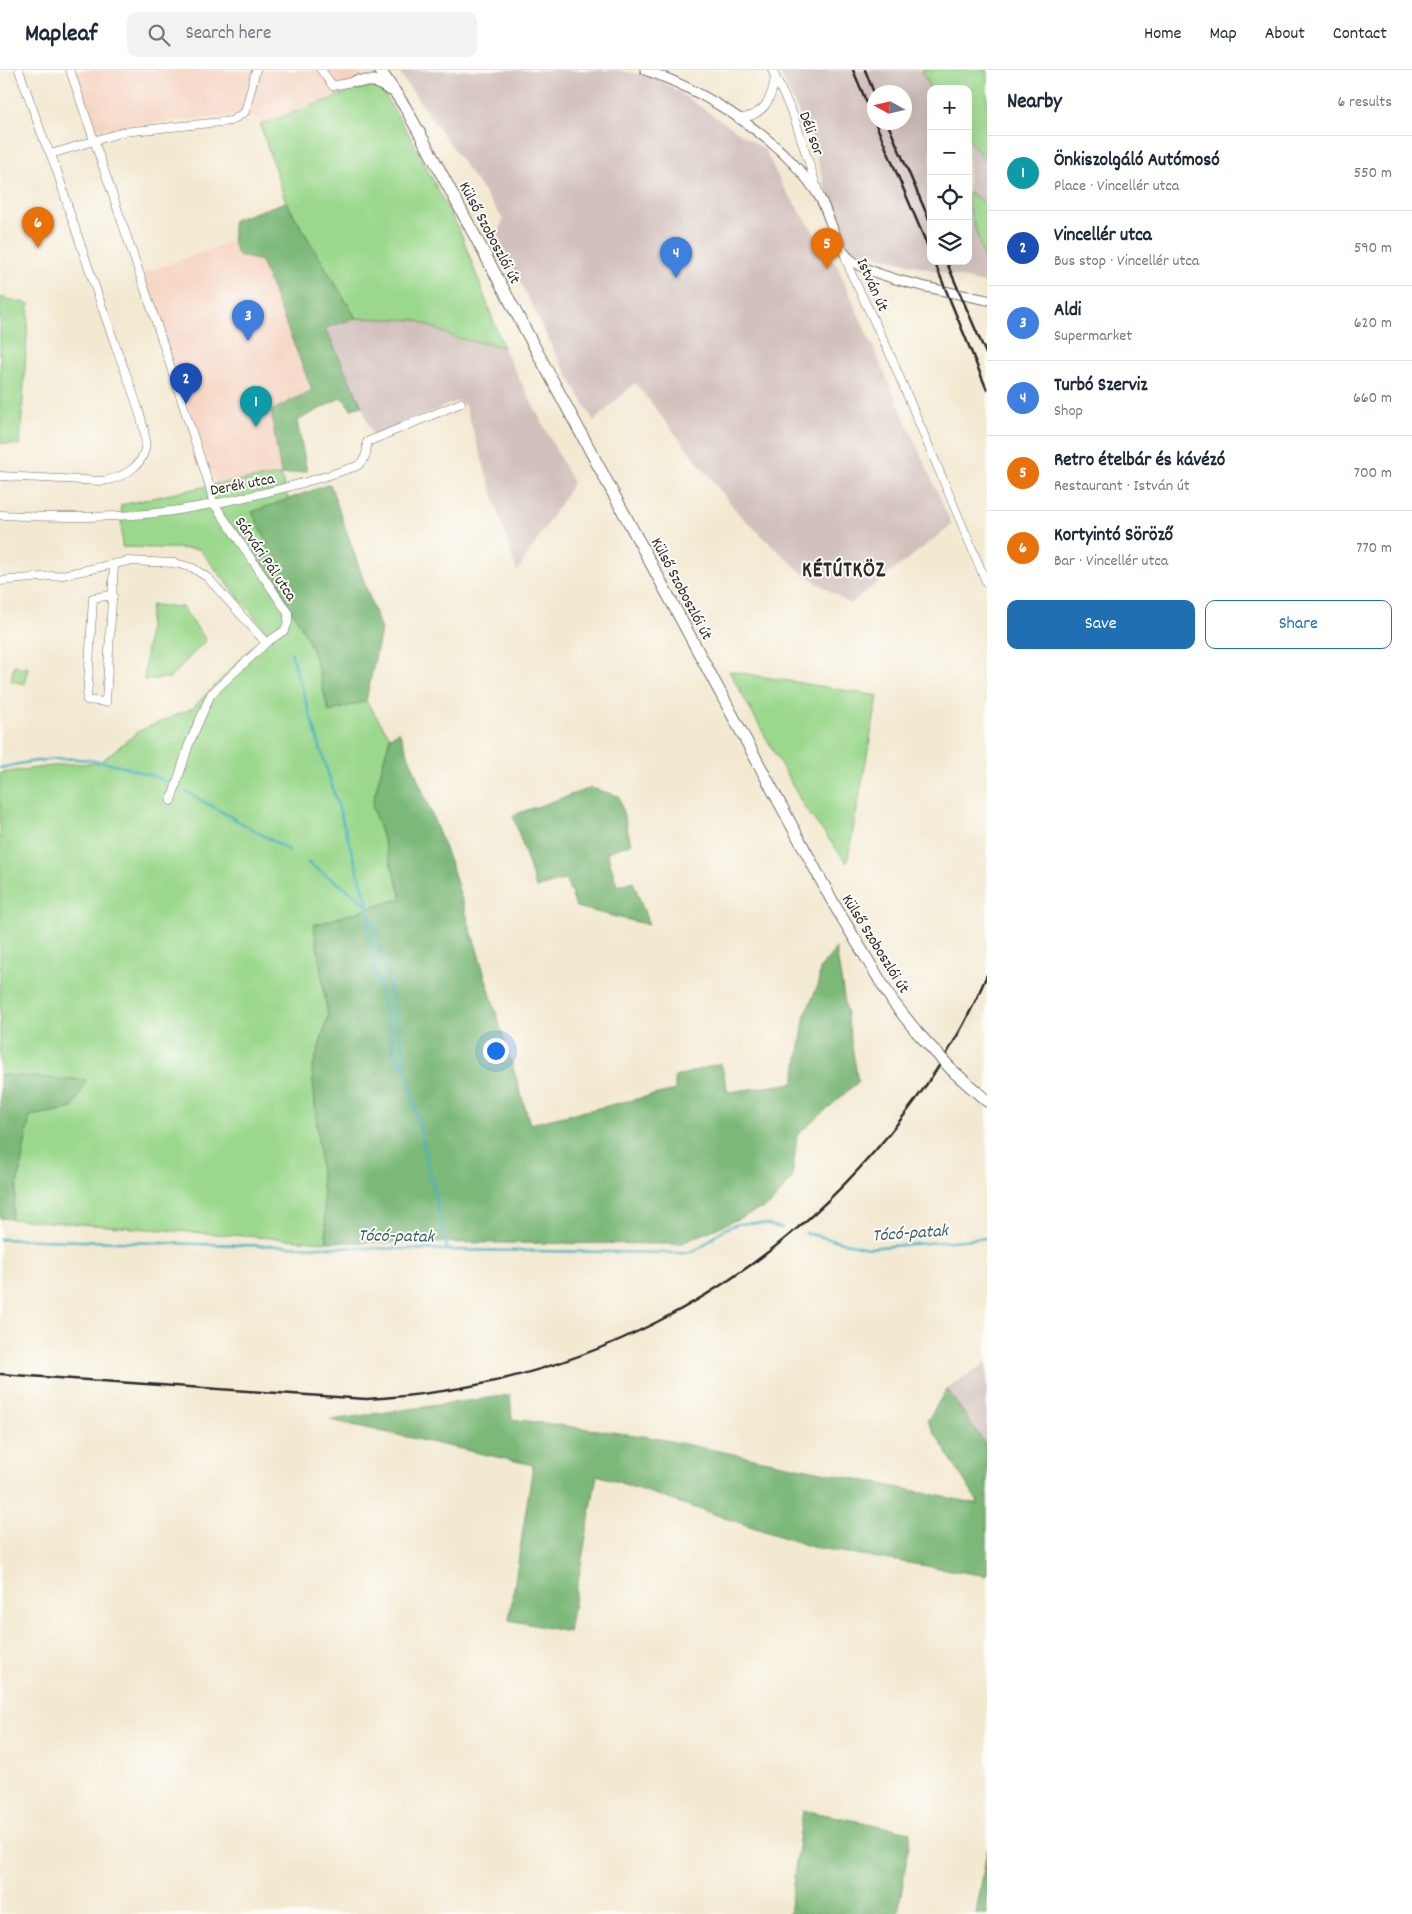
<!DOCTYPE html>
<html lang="en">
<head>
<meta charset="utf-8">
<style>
  :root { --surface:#fff; --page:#f2f2f3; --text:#1f2937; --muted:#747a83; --line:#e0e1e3; --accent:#1f6fb2 }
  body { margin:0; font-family:Dekko,sans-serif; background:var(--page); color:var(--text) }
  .controls { position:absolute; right:15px; top:15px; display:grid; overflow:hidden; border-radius:10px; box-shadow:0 5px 20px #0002 }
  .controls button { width:45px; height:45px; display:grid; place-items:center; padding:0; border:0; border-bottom:1px solid var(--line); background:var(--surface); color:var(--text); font:25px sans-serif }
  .compass { position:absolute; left:867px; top:15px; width:45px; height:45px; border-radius:50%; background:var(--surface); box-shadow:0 5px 20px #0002; rotate:278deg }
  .you { position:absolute; left:495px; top:980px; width:18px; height:18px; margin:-12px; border:4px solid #fff; border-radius:50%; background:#1a73e8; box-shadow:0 0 0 8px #1a73e833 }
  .badge { display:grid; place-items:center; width:32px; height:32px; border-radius:50%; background:var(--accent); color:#fff; font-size:16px; font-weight:700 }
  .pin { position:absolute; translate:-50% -41px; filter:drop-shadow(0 1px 2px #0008) }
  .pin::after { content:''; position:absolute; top:26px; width:18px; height:15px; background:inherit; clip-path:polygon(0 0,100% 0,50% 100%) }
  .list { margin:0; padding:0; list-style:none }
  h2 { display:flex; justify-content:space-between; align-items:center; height:65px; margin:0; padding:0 20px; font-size:21px }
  h2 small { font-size:16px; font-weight:400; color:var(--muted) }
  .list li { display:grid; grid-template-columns:32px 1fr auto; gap:15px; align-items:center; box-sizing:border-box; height:75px; padding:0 20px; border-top:1px solid var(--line) }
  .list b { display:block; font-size:19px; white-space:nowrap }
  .list p { margin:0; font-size:16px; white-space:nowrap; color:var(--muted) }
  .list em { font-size:16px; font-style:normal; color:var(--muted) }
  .actions { display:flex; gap:10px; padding:15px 20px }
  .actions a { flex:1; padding:11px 0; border:1px solid var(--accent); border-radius:10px; text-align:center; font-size:18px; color:var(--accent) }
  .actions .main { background:var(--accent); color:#fff }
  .icon { flex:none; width:28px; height:28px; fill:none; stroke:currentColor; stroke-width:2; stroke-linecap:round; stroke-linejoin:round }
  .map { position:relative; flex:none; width:987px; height:1844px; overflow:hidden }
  header { display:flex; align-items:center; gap:30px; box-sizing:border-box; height:70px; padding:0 25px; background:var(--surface); border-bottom:1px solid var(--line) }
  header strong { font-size:24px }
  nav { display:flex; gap:28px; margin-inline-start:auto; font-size:18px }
  .search { width:350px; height:45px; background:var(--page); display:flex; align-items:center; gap:12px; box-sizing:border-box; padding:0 18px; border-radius:10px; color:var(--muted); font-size:19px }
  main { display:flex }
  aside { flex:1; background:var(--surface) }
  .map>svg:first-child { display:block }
  .built { fill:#f5d3c1 }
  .industrial { fill:#d1c0bc; fill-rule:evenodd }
  .green { fill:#9bd88d; stroke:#63825c }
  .forest { fill:#7cb878; stroke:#547252 }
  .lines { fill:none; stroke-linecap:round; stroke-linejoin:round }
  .stream { stroke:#48b4c5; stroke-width:2.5 }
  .minor-casing { stroke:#716e65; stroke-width:9 }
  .tertiary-casing { stroke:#716e65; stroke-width:11 }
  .primary-casing { stroke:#716e65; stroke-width:13 }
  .minor { stroke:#fff; stroke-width:8 }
  .tertiary { stroke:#fff; stroke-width:9 }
  .primary { stroke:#fff; stroke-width:11 }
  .rail { stroke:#2b2b2b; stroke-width:2.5 }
  .primary-bridge-casing { stroke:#716e65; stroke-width:13; stroke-linecap:butt }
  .primary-bridge { stroke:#fff; stroke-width:11 }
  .labels { text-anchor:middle; stroke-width:4; stroke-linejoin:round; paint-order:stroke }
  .street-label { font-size:16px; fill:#2b2b2b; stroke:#fdfcf7 }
  .water-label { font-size:18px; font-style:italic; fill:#376269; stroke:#fdfcf7 }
  .district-label { font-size:21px; font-weight:bold; letter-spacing:1px; fill:#2b2b2b; stroke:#fdfcf7 }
</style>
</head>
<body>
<header>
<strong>Mapleaf</strong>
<div class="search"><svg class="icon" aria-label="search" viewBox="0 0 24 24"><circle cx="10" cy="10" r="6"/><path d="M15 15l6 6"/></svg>Search here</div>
<nav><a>Home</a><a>Map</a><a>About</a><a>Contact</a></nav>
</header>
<main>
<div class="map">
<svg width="987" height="1844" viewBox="0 0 987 1844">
  <rect width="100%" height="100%" fill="#fdfcf7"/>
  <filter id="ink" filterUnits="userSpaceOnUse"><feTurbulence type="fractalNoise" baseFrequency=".02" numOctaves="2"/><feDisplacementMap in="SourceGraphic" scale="10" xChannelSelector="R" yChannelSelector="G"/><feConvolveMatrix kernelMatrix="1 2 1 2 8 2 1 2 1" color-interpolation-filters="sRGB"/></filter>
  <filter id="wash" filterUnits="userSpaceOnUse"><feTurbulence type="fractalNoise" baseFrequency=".0096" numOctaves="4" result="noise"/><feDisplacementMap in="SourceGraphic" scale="20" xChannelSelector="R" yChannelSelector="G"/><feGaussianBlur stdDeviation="1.12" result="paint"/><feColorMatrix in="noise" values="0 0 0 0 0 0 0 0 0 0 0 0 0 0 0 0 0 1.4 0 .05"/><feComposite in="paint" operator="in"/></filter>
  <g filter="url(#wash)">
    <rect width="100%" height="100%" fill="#f3e9d1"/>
    <g class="built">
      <polygon points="76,0 358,0 368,15 260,55 258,49 236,45 95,59"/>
      <polygon points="233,171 237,185 261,191 313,321 272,341 281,405 216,414 141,204"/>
    </g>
    <g class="industrial">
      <polygon points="397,0 617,0 658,8 765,80 782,115 837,196 952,455 850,534 801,502 739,444 635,313 594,351 553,279 498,166 503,149"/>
      <path d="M 779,0 L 922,0 L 931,21 L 931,191 L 968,191 L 968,134 L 987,199 L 987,214 L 848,178 L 831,135 L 813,75 ZM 874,22 L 904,22 L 904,52 L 874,52 Z"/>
      <polygon points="968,69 987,92 987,134 968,122"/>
      <polygon points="356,248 416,250 456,268 503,277 573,413 517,502 465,335 457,331 373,367 362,336 325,258"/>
      <polygon points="987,1292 987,1377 947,1319"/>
    </g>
    <g class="green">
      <polygon points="922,0 987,0 987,92 968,69 968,19 931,19 931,21"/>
      <polygon points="368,15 382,21 411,68 462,166 503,277 456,268 416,250 356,248 286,132 260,55"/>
      <polygon points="968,122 987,134 987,199 968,134"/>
      <polygon points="0,227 29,234 20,375 0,373"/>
      <path d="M 281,405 L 288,429 L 252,442 L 268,474 L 253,482 C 269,508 292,537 305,564 C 318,588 321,616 329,642 L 366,631 L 390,667 L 372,735 L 402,828 L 314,855 L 328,947 L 312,1000 L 327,1172 L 11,1149 L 30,1046 L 73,1038 L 86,1010 L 0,1005 L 0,703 L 67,694 L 99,693 L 139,661 L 193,638 L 267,562 L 199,479 L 122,477 L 121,435 L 216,414 Z"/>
      <polygon points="151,535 182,537 206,570 170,608 144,610"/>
      <polygon points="14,595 28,598 24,614 11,611"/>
      <polygon points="729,601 878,626 847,793 805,738"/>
    </g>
    <g class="forest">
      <polygon points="286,132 356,248 325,258 362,336 351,339 342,327 297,351 307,401 281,405 271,341 312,320 261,191 237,185 233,171 233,150"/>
      <path d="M 330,414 L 381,560 L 366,631 L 329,642 C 321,616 318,588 305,564 C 291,536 270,508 253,482 L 268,474 L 252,442 Z"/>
      <polygon points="399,661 451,794 530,1054 675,1020 675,1007 721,993 728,1022 794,1013 805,945 818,915 820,899 836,878 858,1012 797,1065 792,1109 770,1135 680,1174 327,1172 312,1000 328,947 314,855 402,828 372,735 390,667"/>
      <polygon points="591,718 619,726 631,774 607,782 617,816 633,811 649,855 576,837 566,809 536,818 513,745"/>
      <polygon points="0,1005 86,1010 73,1038 30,1046 11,1149 0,1148"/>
      <polygon points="947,1319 987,1377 987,1506 812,1477 597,1405 569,1562 509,1550 533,1395 330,1350 510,1325 512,1349 650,1367 979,1434 927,1351"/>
      <polygon points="803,1740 911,1762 898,1844 789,1844"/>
      <polygon points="987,1780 987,1844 976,1844"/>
    </g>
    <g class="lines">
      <g class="stream">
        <polyline points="291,582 367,831 371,853 376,861 405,986 403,994 407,1002 444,1165"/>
        <path d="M 0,698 C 67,682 103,687 166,711"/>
        <polyline points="187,722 289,780"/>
        <polyline points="308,793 351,822 367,835"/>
        <polyline points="371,853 368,856 367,865 396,988 403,994"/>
        <polyline points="806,1163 867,1178 987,1168"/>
        <path d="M 0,1169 L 447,1180 L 686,1183 C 700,1180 706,1174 716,1165 C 736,1148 758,1152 782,1158"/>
        <polyline points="445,1169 447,1180"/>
      </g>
    </g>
  </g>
  <g filter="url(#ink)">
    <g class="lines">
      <defs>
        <g id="minor">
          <polyline points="70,0 154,246 209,414 213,432 288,543 288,552 285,560 266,573 211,624 189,674 171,731"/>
          <polyline points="321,0 333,16 356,11"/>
          <polyline points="772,0 794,47 819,124"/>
          <path d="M 739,49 C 764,45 771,31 775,8"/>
          <polyline points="51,84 123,62 231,51 245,42 256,0"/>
          <polyline points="844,183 851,203 889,282 987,514"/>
          <path d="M 0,406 L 103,411 C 121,408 142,398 145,378 C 149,360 127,307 120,288 C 104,244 89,199 74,155 C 64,128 59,98 45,73 L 19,0"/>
          <path d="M 0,445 C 59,448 121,449 179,440 C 240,430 299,416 357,396 C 366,390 367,383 367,372 L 461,333"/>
          <polyline points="0,511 63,505 128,491 175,493 193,498 208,508 266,573"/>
          <polyline points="113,525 93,528 87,630 106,632 114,495"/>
        </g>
        <path id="tertiary" d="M 645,0 C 708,22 785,71 820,128 C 830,145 835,176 850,189 C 876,210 952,222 987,230"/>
        <g id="primary">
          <polyline points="380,0 405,37 426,75 835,836 893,932 916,961"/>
          <polyline points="356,11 375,11 391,20"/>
          <polyline points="954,1002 987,1031"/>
        </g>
      </defs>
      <use href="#minor" class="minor-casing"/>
      <use href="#tertiary" class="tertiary-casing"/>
      <use href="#primary" class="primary-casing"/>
      <use href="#minor" class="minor"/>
      <use href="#tertiary" class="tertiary"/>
      <use href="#primary" class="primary"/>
      <g class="rail">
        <polyline points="853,0 874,50"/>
        <polyline points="865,0 874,23"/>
        <polyline points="875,52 931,184"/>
        <polyline points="887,52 931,154"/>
        <polyline points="934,191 987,320"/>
        <polyline points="946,191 987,286"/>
        <path d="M 0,1304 L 366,1329 C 573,1318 759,1224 890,1063 C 930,1014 963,963 987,905"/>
      </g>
      <defs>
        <polyline id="primary-bridge" points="916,961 954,1002"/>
      </defs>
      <use href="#primary-bridge" class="primary-bridge-casing"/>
      <use href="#primary-bridge" class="primary-bridge"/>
    </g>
  </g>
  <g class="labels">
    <g class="street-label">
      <text transform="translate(813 63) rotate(70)" y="6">Déli sor</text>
      <text transform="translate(491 162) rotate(62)" y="6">Külső Szoboszlói út</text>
      <text transform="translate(874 214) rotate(66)" y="6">István út</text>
      <text transform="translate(242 413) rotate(-11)" y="6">Derék utca</text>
      <text transform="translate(267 488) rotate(56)" y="6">Sárvári Pál utca</text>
      <text transform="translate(683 518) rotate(62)" y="6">Külső Szoboszlói út</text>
      <text transform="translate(877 873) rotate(58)" y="6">Külső Szoboszlói út</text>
    </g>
    <g class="water-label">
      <text transform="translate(910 1162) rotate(-4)" y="6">Tócó-patak</text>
      <text transform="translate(396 1165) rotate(1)" y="6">Tócó-patak</text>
    </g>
    <g class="district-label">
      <text x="844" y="506">KÉTÚTKÖZ</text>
    </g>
  </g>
</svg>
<div class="controls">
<button>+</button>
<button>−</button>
<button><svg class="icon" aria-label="locate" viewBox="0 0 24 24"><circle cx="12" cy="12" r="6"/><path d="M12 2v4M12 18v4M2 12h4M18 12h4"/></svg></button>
<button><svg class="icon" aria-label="layers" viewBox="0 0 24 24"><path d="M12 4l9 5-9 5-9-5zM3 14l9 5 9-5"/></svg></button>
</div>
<svg class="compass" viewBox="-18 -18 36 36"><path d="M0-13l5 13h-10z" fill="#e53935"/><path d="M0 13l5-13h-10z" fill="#747a83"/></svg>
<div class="you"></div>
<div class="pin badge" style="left:256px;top:357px;background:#0f9aa8">1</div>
<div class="pin badge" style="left:186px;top:334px;background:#1a4fb4">2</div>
<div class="pin badge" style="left:248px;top:271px;background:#3f7fe0">3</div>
<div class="pin badge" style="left:676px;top:208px;background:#3f7fe0">4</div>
<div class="pin badge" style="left:827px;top:199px;background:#e8710a">5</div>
<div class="pin badge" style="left:38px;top:178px;background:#e8710a">6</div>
</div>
<aside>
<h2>Nearby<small>6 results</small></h2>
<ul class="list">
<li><span class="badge" style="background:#0f9aa8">1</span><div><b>Önkiszolgáló Autómosó</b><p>Place · Vincellér utca</p></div><em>550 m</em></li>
<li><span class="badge" style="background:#1a4fb4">2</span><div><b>Vincellér utca</b><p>Bus stop · Vincellér utca</p></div><em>590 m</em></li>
<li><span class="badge" style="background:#3f7fe0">3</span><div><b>Aldi</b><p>Supermarket</p></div><em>620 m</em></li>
<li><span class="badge" style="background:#3f7fe0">4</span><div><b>Turbó Szerviz</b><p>Shop</p></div><em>660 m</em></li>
<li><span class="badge" style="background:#e8710a">5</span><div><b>Retro ételbár és kávézó</b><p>Restaurant · István út</p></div><em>700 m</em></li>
<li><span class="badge" style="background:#e8710a">6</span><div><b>Kortyintó Söröző</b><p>Bar · Vincellér utca</p></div><em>770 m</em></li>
</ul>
<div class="actions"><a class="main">Save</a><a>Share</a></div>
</aside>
</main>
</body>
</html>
